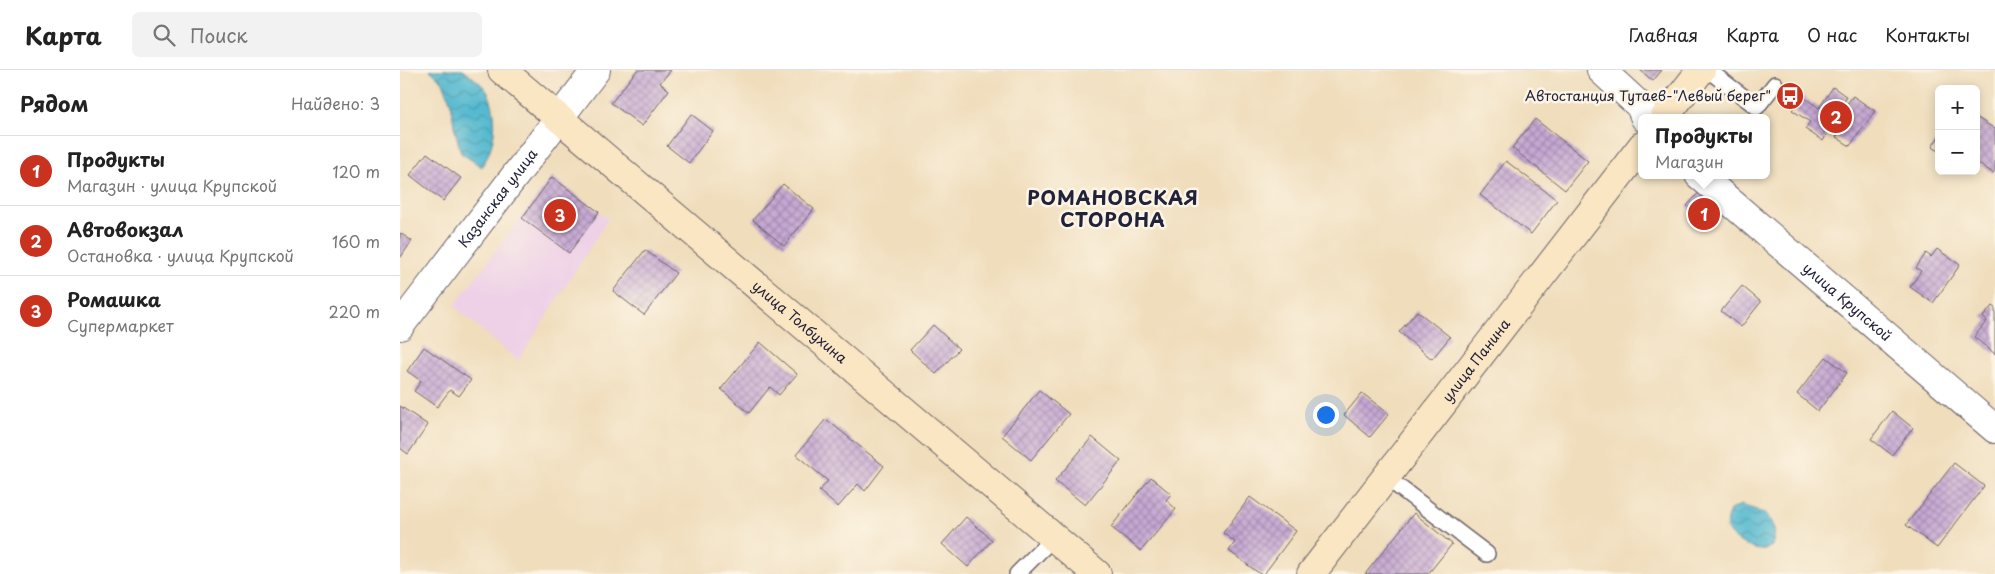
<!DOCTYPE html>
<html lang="ru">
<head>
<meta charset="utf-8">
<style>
  :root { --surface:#fff; --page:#f2f2f2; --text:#222; --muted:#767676; --line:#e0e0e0; --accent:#c8321e }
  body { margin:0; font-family:"Playpen Sans",sans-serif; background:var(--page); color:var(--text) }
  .controls { position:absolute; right:15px; top:15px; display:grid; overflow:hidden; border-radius:8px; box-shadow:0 2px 12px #0003 }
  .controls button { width:45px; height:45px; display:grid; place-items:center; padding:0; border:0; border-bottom:1px solid var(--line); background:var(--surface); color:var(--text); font:25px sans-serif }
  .you { position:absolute; left:925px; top:344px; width:18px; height:18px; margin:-12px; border:4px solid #fff; border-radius:50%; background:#1a73e8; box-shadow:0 0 0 8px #1a73e833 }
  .badge { display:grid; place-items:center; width:32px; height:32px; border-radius:50%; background:var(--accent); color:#fff; font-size:16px; font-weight:700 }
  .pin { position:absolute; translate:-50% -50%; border:2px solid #fff; box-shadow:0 1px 5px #0006 }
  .popup { position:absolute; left:1238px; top:44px; width:132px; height:65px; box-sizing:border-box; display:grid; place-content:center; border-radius:8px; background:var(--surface); filter:drop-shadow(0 1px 4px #0005); font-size:16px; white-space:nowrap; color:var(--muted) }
  .popup b { font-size:19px; color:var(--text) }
  .popup::after { content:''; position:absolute; left:50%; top:100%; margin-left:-10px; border:10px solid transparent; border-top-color:var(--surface) }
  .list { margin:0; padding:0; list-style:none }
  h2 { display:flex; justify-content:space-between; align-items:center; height:65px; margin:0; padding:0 20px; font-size:21px }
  h2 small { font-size:16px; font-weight:400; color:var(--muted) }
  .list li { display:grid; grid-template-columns:32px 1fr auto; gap:15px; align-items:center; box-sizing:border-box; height:70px; padding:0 20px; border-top:1px solid var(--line) }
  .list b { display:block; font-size:19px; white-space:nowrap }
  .list p { margin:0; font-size:16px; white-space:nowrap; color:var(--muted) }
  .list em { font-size:16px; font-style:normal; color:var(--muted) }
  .icon { flex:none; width:28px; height:28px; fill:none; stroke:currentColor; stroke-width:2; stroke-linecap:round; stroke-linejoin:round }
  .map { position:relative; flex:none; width:1595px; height:504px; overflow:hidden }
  header { display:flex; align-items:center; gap:30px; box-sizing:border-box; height:70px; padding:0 25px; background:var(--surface); border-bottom:1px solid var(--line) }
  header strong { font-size:24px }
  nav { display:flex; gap:28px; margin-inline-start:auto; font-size:18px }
  .search { width:350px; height:45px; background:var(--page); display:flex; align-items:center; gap:12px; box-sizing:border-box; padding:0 18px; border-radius:8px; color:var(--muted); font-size:19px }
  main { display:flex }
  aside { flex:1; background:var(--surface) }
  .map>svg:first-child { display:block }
  .built { fill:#eed0e7 }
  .water { fill:url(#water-waves); stroke:#3a6d85 }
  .building { fill:url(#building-cross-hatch) }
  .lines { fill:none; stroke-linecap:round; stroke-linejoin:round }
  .lane-casing { stroke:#6a6368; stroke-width:18 }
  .street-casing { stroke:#6a6368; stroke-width:30 }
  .secondary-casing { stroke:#6a6368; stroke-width:30 }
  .lane { stroke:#fff; stroke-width:15 }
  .street { stroke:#fff; stroke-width:28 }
  .secondary { stroke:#fbe6c3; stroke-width:28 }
  .labels { text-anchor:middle; stroke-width:5; stroke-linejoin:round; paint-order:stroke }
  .poi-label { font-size:14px; fill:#22223b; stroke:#fcf5e5; text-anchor:end }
  .street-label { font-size:14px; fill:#22223b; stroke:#fcf5e5 }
  .district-label { font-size:19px; font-weight:bold; letter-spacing:1px; fill:#22223b; stroke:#fcf5e5 }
</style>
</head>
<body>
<header>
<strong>Карта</strong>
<div class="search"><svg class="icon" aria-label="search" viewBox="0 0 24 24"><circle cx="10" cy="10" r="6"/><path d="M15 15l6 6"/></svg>Поиск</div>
<nav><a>Главная</a><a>Карта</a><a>О нас</a><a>Контакты</a></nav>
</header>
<main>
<aside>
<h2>Рядом<small>Найдено: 3</small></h2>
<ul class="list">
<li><span class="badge">1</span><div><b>Продукты</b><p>Магазин · улица Крупской</p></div><em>120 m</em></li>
<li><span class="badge">2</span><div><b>Автовокзал</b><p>Остановка · улица Крупской</p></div><em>160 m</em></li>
<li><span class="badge">3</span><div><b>Ромашка</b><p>Супермаркет</p></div><em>220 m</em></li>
</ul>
</aside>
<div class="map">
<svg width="1595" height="504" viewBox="0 0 1595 504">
  <defs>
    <pattern id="water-waves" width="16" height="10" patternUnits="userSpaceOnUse" patternTransform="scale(1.25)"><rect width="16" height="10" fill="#51b8cf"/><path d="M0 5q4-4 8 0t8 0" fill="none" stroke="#4395a9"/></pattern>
    <pattern id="building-cross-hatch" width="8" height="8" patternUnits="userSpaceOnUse" patternTransform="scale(1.25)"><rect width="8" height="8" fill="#c6a8d3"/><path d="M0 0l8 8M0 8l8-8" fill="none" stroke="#a088ac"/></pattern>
  </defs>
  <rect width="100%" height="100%" fill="#fcf5e5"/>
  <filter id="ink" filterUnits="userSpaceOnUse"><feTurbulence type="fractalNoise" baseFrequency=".02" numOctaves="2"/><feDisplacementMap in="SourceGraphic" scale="10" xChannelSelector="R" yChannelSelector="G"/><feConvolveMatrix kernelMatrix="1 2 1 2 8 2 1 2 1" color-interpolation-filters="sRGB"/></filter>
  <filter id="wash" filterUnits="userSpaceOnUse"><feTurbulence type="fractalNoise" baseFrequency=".0096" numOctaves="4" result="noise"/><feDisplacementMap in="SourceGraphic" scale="20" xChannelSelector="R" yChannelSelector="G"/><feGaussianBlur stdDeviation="1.12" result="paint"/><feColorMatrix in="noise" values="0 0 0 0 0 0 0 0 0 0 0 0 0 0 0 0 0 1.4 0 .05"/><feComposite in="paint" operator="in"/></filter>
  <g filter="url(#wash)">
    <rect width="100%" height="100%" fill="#f0ddbc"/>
    <polygon class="built" points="152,107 208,149 118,291 54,236"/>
    <g class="water">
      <path d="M 30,0 L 63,0 C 71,6 85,15 89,25 C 99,49 95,75 82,97 L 61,83 L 54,56 L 51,34 L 43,12 Z"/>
      <path d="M 1341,435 C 1365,442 1381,448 1372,476 C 1369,477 1367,479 1365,480 C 1354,482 1331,469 1327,459 C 1325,453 1328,446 1330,440 Z"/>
    </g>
    <g id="blocks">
      <g class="building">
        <polygon points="237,0 271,0 260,13 269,20 242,56 211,33"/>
        <polygon points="1240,0 1262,0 1253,11"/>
        <polygon points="1433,17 1447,27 1443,33 1446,35 1453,26 1475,41 1450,76 1436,67 1438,65 1430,59 1423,71 1405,59 1410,52 1392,40 1402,26 1419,38"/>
        <polygon points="291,44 313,61 289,93 267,76"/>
        <polygon points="1576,47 1595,59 1595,100 1593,103 1576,92"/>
        <polygon points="1135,49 1188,91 1165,120 1112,78"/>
        <polygon points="1539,66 1539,81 1532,77"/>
        <polygon points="27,83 61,108 43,131 10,105"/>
        <polygon points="1106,91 1157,130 1131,164 1080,125"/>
        <polygon points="152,107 199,142 169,183 122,148"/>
        <polygon points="383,114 414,139 384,176 353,150"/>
        <polygon points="1301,120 1319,136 1304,152 1287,136"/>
        <polygon points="0,163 12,171 0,188"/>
        <polygon points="1537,179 1560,195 1533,233 1510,217 1521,201 1516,198 1526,183 1531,187"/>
        <polygon points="245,180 276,203 244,245 213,221"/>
        <polygon points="1342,216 1361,232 1341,257 1321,241"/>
        <polygon points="1592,236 1595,238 1595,284 1574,267 1587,251 1583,247"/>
        <polygon points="1017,241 1050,267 1032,289 999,262"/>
        <polygon points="533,255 559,279 536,304 510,280"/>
        <polygon points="360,272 397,304 379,325 370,317 349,343 321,319"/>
        <polygon points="24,277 71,310 59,326 50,320 37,337 14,321 21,311 7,301"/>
        <polygon points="1426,287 1447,303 1418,341 1397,324"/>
        <polygon points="639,320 669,344 631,390 602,366"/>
        <polygon points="962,323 989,344 970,367 944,345"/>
        <polygon points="0,336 28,355 8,384 0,378"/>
        <polygon points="1492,341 1513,358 1492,385 1471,369"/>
        <polygon points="426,349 484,396 465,421 458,414 438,437 419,421 428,411 396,385"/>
        <polygon points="692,367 721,391 685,435 655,411"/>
        <polygon points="1554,393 1584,416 1537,478 1506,455"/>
        <polygon points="751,407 771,424 766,430 776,439 741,481 711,457"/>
        <polygon points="850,427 896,461 864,504 860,504 829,481 835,472 823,463"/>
        <polygon points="1014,443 1052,474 1028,504 965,504"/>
        <polygon points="566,447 592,470 568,497 542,474"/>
      </g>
    </g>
  </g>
  <g filter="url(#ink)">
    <use href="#blocks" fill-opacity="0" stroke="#6a6368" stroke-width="1"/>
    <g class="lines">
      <defs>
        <g id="lane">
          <polyline points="1308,0 1357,37 1375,14"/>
          <polyline points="987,408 1087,484"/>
          <polyline points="617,504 653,468"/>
        </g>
        <g id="street">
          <polyline points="1201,0 1240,36 1245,48"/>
          <path id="s1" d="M 1299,105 L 1595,359"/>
          <path id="s2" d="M 0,256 L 196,0"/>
        </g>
        <g id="secondary">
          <path id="s3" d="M 102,0 L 697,504"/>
          <polyline points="1264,48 1301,0"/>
          <path id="s4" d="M 911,504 L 1242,76"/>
        </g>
      </defs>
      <use href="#lane" class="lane-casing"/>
      <use href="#street" class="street-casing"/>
      <use href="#secondary" class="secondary-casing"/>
      <use href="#lane" class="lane"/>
      <use href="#street" class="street"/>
      <use href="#secondary" class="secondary"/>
    </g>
  </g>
  <defs>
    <symbol id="bus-disc" viewBox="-11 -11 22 22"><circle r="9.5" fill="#c8321e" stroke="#fcf5e5"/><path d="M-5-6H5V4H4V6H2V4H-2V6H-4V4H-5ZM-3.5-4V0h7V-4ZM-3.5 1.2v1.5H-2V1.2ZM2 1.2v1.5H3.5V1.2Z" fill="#fff"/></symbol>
  </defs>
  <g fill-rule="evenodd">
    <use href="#bus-disc" x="1374" y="10" width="32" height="32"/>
  </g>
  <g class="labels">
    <g class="poi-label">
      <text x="1371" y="31">Автостанция Тутаев-"Левый берег"</text>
    </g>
    <g class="street-label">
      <text dy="5" stroke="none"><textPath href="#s2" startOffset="161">Казанская улица</textPath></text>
      <text dy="5" stroke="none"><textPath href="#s1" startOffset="195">улица Крупской</textPath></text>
      <text dy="5" stroke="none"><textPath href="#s3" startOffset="390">улица Толбухина</textPath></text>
      <text dy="5" stroke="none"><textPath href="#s4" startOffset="270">улица Панина</textPath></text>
    </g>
    <g class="district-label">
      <text x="713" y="135">РОМАНОВСКАЯ<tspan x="713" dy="22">СТОРОНА</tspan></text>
    </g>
  </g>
</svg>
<div class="controls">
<button>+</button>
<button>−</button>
</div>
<div class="you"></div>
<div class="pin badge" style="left:1304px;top:144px">1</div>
<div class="popup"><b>Продукты</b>Магазин</div>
<div class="pin badge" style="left:1436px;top:47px">2</div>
<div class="pin badge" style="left:160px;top:145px">3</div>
</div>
</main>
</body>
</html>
